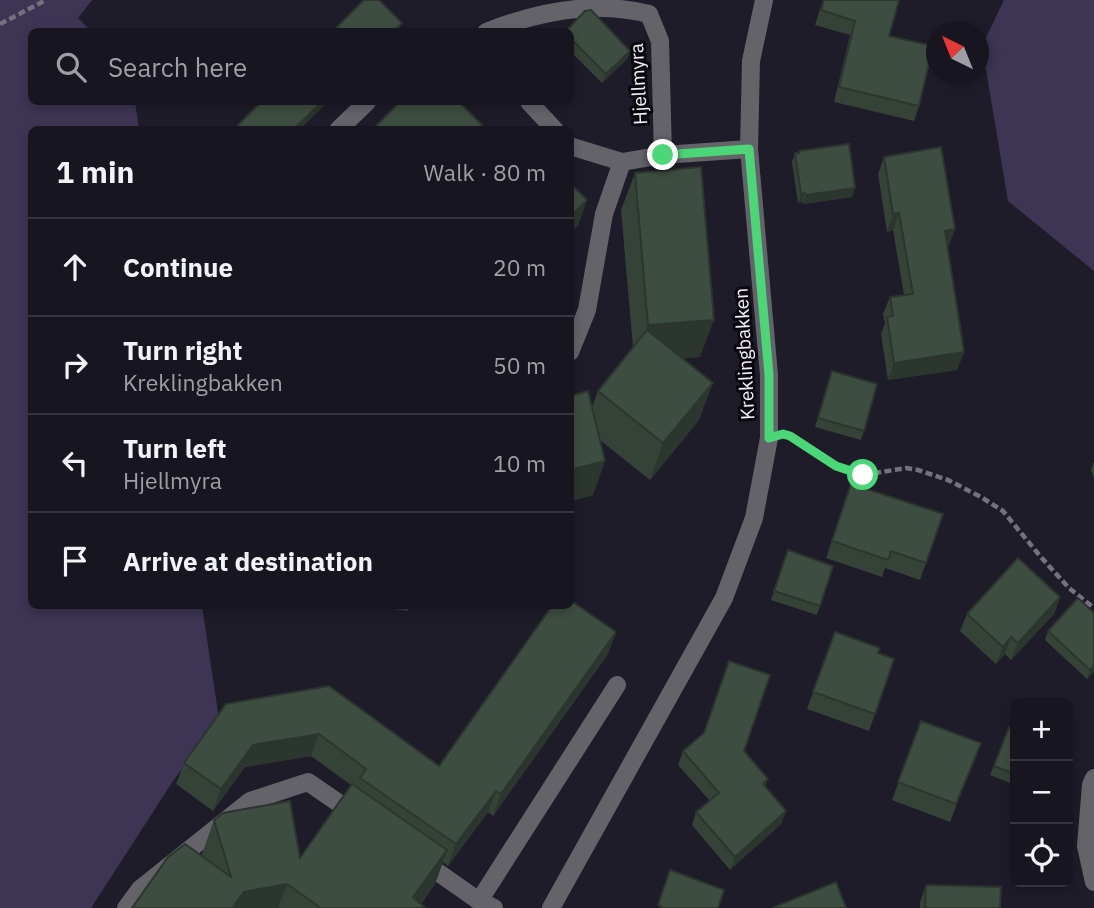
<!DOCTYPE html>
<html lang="en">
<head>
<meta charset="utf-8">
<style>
  :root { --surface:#171520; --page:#24222d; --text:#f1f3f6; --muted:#9e9fa5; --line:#36343e }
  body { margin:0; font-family:"IBM Plex Sans",sans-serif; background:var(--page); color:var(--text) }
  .controls { position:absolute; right:21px; bottom:21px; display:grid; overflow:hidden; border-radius:10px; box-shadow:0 4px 10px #0003 }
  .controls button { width:63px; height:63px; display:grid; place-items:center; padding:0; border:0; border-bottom:2px solid var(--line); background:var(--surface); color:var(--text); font:35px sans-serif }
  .compass { position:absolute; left:926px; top:21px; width:63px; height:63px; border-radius:50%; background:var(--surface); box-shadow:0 4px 10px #0003; rotate:317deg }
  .stop { position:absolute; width:21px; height:21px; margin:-16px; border:5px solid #4bd677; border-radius:50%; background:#fff }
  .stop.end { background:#4bd677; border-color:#fff; box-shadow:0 2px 7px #0008 }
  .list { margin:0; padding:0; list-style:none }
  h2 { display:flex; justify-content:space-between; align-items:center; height:91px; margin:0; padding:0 28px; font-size:30px }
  h2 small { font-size:23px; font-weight:400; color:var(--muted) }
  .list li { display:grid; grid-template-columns:46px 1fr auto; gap:21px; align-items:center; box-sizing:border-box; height:98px; padding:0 28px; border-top:2px solid var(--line) }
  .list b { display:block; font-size:26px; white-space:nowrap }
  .list p { margin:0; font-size:23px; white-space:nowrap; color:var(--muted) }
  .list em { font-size:23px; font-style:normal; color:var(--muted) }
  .icon { flex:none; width:38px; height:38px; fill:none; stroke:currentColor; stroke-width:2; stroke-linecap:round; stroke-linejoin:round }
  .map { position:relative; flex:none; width:1094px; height:908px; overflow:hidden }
  .search { position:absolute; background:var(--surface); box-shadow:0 4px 10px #0003; left:28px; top:28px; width:546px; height:77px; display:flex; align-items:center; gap:18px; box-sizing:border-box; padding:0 24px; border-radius:10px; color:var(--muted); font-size:26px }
  .panel { position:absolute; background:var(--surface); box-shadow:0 4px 10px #0003; left:28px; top:126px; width:546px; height:483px; border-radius:10px }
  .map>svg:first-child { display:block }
  .green { fill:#3d3553 }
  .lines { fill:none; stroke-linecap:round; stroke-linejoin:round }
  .path { stroke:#74727e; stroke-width:4.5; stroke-dasharray:7 3.5; stroke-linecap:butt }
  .lane { stroke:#64636a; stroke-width:18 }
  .street { stroke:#64636a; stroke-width:18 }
  .wall { fill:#354238 }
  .shaded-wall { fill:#2b362e }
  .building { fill:#3e4d41; stroke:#2b362e; stroke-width:2 }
  .route { stroke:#4bd677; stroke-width:9 }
  .labels { text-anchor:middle; stroke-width:6; stroke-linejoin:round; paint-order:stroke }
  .street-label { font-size:19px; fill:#f1eff9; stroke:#09070d }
</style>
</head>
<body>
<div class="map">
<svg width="1094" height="908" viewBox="0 0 1094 908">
  <rect width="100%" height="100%" fill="#1f1c2a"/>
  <g class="green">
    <polygon points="0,0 92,0 78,18 91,31 32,32 32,102 135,102 139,129 32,130 32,606 202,606 219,719 173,781 91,908 0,908"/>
    <polygon points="1004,0 1094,0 1094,271 1008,201 982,46"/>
  </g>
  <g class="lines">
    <g class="path">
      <polyline points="0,24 46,0"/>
      <polyline points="799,442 836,466 849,472 863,475 906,468 918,470 948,480 981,497 1003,511 1040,556 1069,588 1094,608"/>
    </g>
    <g class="lane">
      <path d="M 486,32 C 539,11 594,0 649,14 L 660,41 L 663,155"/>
      <polyline points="570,352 587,310 604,214 622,162"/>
      <polyline points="479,901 617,685"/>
    </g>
    <g class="street">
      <polyline points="529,102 555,130"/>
      <polyline points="338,130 367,102"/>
      <polyline points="570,146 622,162 663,155 749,149"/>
      <polyline points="1094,778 1091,785 1086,846 1094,882"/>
      <polyline points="419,859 479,901 494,908"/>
      <polyline points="126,908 140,889 250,801 308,782 356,815"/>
      <polyline points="551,908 724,598 754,518 769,438 769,375 749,149 751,61 764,0"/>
    </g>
  </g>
  <g class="wall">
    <polygon points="823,0 899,0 889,36 919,106 914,121 834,102 850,35 815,25"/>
    <polygon points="570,32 630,51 627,59 602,83 570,51"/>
    <polygon points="799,151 852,197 803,204 802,202 798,203 792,162 795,153 798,153"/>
    <polygon points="884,157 955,229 948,247 964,352 957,370 888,380 881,334 885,323 883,314 890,297 904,295 893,230 887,232 878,174"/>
    <polygon points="635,173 700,357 682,358 699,420 650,480 600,440 593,495 570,501 570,396 592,407 598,391 633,347 621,210"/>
    <polygon points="832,371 864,431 861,440 815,427"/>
    <polygon points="1094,461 1094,479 1091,470"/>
    <polygon points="851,484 943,514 920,580 885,568 882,577 826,558"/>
    <polygon points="788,550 833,566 817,615 771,600"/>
    <polygon points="1060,597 1054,614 1011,660 1005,654 996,664 960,631 967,614"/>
    <polygon points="373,606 410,606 408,611"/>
    <polygon points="1048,631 1094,671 1087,679 1045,640"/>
    <polygon points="616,632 608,654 493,816 488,812 448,866 443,862 435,884 421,904 425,908 132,908 203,857 202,854 214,820 300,858 351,785 311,756 245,767 213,811 176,784 184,763 226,704 439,766"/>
    <polygon points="835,632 878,653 894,659 869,731 807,709"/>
    <polygon points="921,721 981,743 950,822 892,800"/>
    <polygon points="1009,727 1015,729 1015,785 990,775"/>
    <polygon points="683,751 744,751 768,779 765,787 786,811 781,824 730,870 692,825 696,812 710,801 678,765"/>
    <polygon points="926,885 1000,908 920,908 920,902"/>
  </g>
  <g class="shaded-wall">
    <polygon points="402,23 398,32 393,32"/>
    <polygon points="630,51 627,59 602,83 606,74"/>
    <polygon points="322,102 328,102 299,130 293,130"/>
    <polygon points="855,188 852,197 803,204 806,195"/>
    <polygon points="805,193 802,202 798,203 801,194"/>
    <polygon points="587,200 578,226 570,233 570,217"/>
    <polygon points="899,213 893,230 887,232 893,214"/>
    <polygon points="955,229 948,247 945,231"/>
    <polygon points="714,320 700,357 635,362 648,325"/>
    <polygon points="964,352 957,370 888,380 894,363"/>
    <polygon points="713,383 699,420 650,480 663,443"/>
    <polygon points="605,461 593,495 570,501 570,470"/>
    <polygon points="1060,597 1054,614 1011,660 1018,643"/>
    <polygon points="616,632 608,654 493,816 501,794"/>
    <polygon points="1011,637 1005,654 996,664 1003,647"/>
    <polygon points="1094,666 1094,671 1087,679 1090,670"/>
    <polygon points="319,734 311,756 245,767 213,811 221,789 253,745"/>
    <polygon points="496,791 488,812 448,866 456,844"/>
    <polygon points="786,811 781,824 730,870 735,857"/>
    <polygon points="447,850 435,884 417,908 413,897"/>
    <polygon points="287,884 278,908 232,908 244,892"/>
  </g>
  <g class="building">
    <polygon points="364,0 379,0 402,23 393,32 332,32"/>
    <polygon points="824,0 899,0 889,36 933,46 919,106 839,87 855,21 821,10"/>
    <polygon points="591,10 630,51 606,74 570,38 570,32 565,32 585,11"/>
    <polygon points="261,102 322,102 293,130 233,130"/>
    <polygon points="400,102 459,102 482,125 477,130 372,130"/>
    <polygon points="849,144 855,188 806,195 805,193 801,194 795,153 799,153 799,151"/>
    <polygon points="941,147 955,229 945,231 964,352 894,363 887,317 893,316 890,297 913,294 899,213 893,214 884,157"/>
    <polygon points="701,167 714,320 648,325 635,173"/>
    <polygon points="570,183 587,200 570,217"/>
    <polygon points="647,330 713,383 663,443 598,391"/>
    <polygon points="832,371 877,384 864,431 818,418"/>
    <polygon points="588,391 605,461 570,470 570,396"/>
    <polygon points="851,484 943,514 926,563 891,551 888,560 832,541"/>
    <polygon points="788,550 833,566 820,606 774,591"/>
    <polygon points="1018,558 1060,597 1018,643 1011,637 1003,647 967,614"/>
    <polygon points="1078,598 1094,613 1094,666 1090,670 1048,631"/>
    <polygon points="570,600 616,632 501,794 496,791 456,844 360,778 366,769 319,734 253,745 221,789 184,763 226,704 329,686 439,766 552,606 570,606"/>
    <polygon points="835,632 880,648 878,653 894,659 875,714 813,692"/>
    <polygon points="729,661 770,675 744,751 768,779 763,784 786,811 735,857 696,812 719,793 683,751 704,733"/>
    <polygon points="921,721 981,743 956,804 898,782"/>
    <polygon points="1009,727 1015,729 1015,774 994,766"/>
    <polygon points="352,784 447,850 413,897 425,908 321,908 287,884 244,892 232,908 132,908 168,857 185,844 231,877 214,820 223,813 290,801 300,858"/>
    <polygon points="670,870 724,890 718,908 660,908 661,906 658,905"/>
    <polygon points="836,882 846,908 772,908"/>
    <polygon points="926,885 1001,887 1000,908 925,908"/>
  </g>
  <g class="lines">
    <polyline class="route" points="663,155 749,149 769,375 769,438 783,434 790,436 836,466 863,475"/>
  </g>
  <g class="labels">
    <g class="street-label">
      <text transform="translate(638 84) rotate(-93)" y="7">Hjellmyra</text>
      <text transform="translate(744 354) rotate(-93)" y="7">Kreklingbakken</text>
    </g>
  </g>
</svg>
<div class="controls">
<button>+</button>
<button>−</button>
<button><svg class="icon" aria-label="locate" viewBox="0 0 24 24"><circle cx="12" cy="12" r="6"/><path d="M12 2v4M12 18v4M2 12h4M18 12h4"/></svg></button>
</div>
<svg class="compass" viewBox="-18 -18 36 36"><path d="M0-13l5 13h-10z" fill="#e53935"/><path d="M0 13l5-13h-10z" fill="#9e9fa5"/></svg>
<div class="stop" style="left:863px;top:475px"></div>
<div class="stop end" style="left:663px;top:155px"></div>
<div class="search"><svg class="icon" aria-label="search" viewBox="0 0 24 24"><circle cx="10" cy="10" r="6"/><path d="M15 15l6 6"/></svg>Search here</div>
<section class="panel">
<h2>1 min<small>Walk · 80 m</small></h2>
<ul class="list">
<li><svg class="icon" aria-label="ahead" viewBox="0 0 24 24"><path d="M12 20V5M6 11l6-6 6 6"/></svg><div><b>Continue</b></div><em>20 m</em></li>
<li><svg class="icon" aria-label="right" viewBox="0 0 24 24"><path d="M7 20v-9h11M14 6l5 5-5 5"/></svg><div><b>Turn right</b><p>Kreklingbakken</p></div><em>50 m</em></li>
<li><svg class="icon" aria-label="left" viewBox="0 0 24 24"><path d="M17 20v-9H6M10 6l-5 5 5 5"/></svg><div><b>Turn left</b><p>Hjellmyra</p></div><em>10 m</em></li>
<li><svg class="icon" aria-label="arrive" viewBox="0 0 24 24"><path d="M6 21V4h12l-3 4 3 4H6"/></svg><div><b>Arrive at destination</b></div></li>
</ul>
</section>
</div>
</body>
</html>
